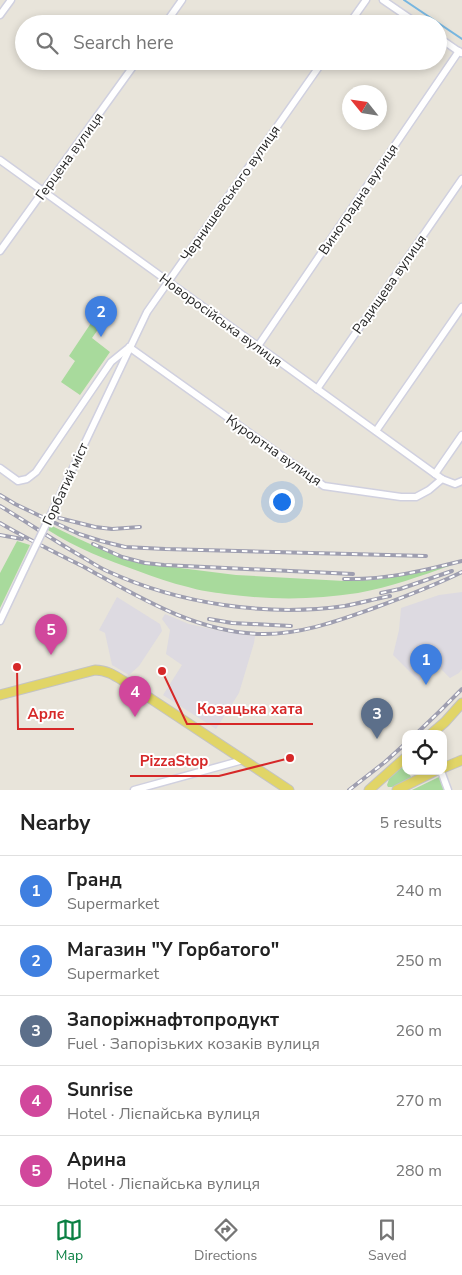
<!DOCTYPE html>
<html lang="en">
<head>
<meta charset="utf-8">
<style>
  :root { --surface:#fff; --page:#f6f6f6; --text:#222; --muted:#767676; --line:#e0e0e0; --accent:#0b8043 }
  body { margin:0; font-family:"Nunito Sans",sans-serif; background:var(--page); color:var(--text) }
  .controls { position:absolute; right:15px; bottom:15px; display:grid; overflow:hidden; border-radius:10px; box-shadow:0 2px 8px #0003 }
  .controls button { width:45px; height:45px; display:grid; place-items:center; padding:0; border:0; border-bottom:1px solid var(--line); background:var(--surface); color:var(--text); font:25px sans-serif }
  .compass { position:absolute; left:342px; top:85px; width:45px; height:45px; border-radius:50%; background:var(--surface); box-shadow:0 2px 8px #0003; rotate:300deg }
  .you { position:absolute; left:281px; top:501px; width:18px; height:18px; margin:-12px; border:4px solid #fff; border-radius:50%; background:#1a73e8; box-shadow:0 0 0 8px #1a73e833 }
  .badge { display:grid; place-items:center; width:32px; height:32px; border-radius:50%; background:var(--accent); color:#fff; font-size:16px; font-weight:700 }
  .pin { position:absolute; translate:-50% -41px; filter:drop-shadow(0 1px 2px #0008) }
  .pin::after { content:''; position:absolute; top:26px; width:18px; height:15px; background:inherit; clip-path:polygon(0 0,100% 0,50% 100%) }
  .list { margin:0; padding:0; list-style:none }
  h2 { display:flex; justify-content:space-between; align-items:center; height:65px; margin:0; padding:0 20px; font-size:21px }
  h2 small { font-size:16px; font-weight:400; color:var(--muted) }
  .list li { display:grid; grid-template-columns:32px 1fr auto; gap:15px; align-items:center; box-sizing:border-box; height:70px; padding:0 20px; border-top:1px solid var(--line) }
  .list b { display:block; font-size:19px; white-space:nowrap }
  .list p { margin:0; font-size:16px; white-space:nowrap; color:var(--muted) }
  .list em { font-size:16px; font-style:normal; color:var(--muted) }
  .icon { flex:none; width:28px; height:28px; fill:none; stroke:currentColor; stroke-width:2; stroke-linecap:round; stroke-linejoin:round }
  .map { position:relative; flex:none; width:462px; height:790px; overflow:hidden }
  .search { position:absolute; background:var(--surface); box-shadow:0 2px 8px #0003; left:15px; right:15px; top:15px; height:55px; display:flex; align-items:center; gap:12px; box-sizing:border-box; padding:0 18px; border-radius:28px; color:var(--muted); font-size:19px }
  .sheet { height:415px; background:var(--surface) }
  nav { display:flex; justify-content:space-around; align-items:center; box-sizing:border-box; height:70px; border-top:1px solid var(--line); background:var(--surface); font-size:14px; color:var(--muted) }
  nav a { display:grid; justify-items:center; gap:2px }
  nav .on { color:var(--accent) }
  .map>svg:first-child { display:block }
  .industrial { fill:#dddae1 }
  .green { fill:#a8da9c }
  .lines { fill:none; stroke-linecap:round; stroke-linejoin:round }
  .stream { stroke:#77b6e0; stroke-width:2 }
  .minor-casing { stroke:#d0d0df; stroke-width:9 }
  .major-casing { stroke:#c3c3c3; stroke-width:11 }
  .minor { stroke:#fff; stroke-width:6 }
  .major { stroke:#e1d567; stroke-width:9 }
  .rail-casing { stroke:#9e9eb0; stroke-width:4 }
  .rail { stroke:#fff; stroke-width:2; stroke-dasharray:5.5; stroke-linecap:butt }
  .minor-bridge-casing { stroke:#d0d0df; stroke-width:9; stroke-linecap:butt }
  .minor-bridge { stroke:#fff; stroke-width:6 }
  .labels { text-anchor:middle; stroke-width:4; stroke-linejoin:round; paint-order:stroke }
  .street-label { font-size:14px; fill:#272727; stroke:#fff }
  .leader { fill:none; stroke:#d62828; stroke-width:2 }
  .callout-dot { fill:#d62828; stroke:#fff; stroke-width:2 }
  .callout-label { font-size:15px; text-anchor:middle; font-weight:bold; fill:#d62828; stroke:#fff; stroke-width:4; stroke-linejoin:round; paint-order:stroke }
</style>
</head>
<body>
<div class="map">
<svg width="462" height="790" viewBox="0 0 462 790">
  <rect width="100%" height="100%" fill="#e8e4da"/>
  <g class="industrial">
    <polygon points="462,592 462,669 459,673 450,678 440,668 427,679 422,676 419,681 393,655 399,630 401,608 439,595"/>
    <polygon points="117,597 160,624 162,631 139,666 129,675 112,665 105,633 99,630"/>
    <polygon points="165,614 189,624 225,632 255,636 254,643 239,693 216,729 163,695 182,665 166,654 170,630 162,619"/>
  </g>
  <g class="green">
    <polygon points="91,323 99,328 92,338 110,352 80,395 61,382 75,361 69,356"/>
    <path d="M 50,525 L 77,538 L 123,559 L 164,566 L 236,575 L 344,581 L 373,580 L 393,577 L 452,565 C 421,576 390,587 358,593 C 313,600 270,600 225,594 C 213,592 200,591 188,587 C 171,583 154,577 138,571 C 107,560 76,548 48,530 Z"/>
    <polygon points="17,541 30,545 0,608 0,573"/>
    <polygon points="404,764 406,768 406,771 408,771 412,779 392,787 388,787 387,785 389,779"/>
    <polygon points="441,776 446,790 412,790"/>
  </g>
  <g class="lines">
    <polyline class="stream" points="404,0 462,39"/>
    <defs>
      <g id="minor">
        <polyline points="383,0 418,24"/>
        <polyline points="0,15 11,0"/>
        <polyline points="165,24 182,0"/>
        <polyline points="349,24 366,0"/>
        <polyline points="438,37 461,53"/>
        <polyline points="0,160 442,479"/>
        <polyline points="0,251 137,61"/>
        <polyline points="258,346 459,51"/>
        <polyline points="129,347 324,486 401,497 416,497 429,490 442,479 455,484 462,481"/>
        <polyline points="317,389 462,179"/>
        <polyline points="376,431 462,307"/>
        <polyline points="0,468 18,481 27,479 36,472 111,362 127,349"/>
        <polyline points="435,474 462,435"/>
        <polyline points="63,489 147,312 323,61"/>
        <polyline points="0,621 25,568"/>
        <polyline points="441,771 448,790"/>
        <polyline points="134,790 243,760"/>
      </g>
      <g id="major">
        <path d="M 0,695 L 95,670 C 109,670 118,678 130,685 L 289,790"/>
        <polyline points="431,734 445,722 462,703"/>
        <polyline points="443,768 462,760"/>
        <polyline points="369,790 406,757"/>
        <polyline points="397,790 435,771"/>
      </g>
    </defs>
    <use href="#minor" class="minor-casing"/>
    <use href="#major" class="major-casing"/>
    <use href="#minor" class="minor"/>
    <use href="#major" class="major"/>
    <defs>
      <g id="rail">
        <polyline points="0,495 15,504 38,515 79,534 101,541 125,547 165,549 426,556"/>
        <path d="M 0,506 C 25,521 49,537 74,552 C 85,558 96,566 107,571 C 179,604 267,617 345,606 C 360,603 375,599 390,596"/>
        <polyline points="59,518 95,527 112,529 140,527"/>
        <path d="M 0,523 C 27,539 56,553 84,567 C 139,597 195,632 260,634 C 300,635 337,621 374,608 C 404,597 433,586 462,572"/>
        <polyline points="0,535 22,539"/>
        <polyline points="93,544 122,557 145,563 164,565 353,574"/>
        <path d="M 344,579 C 386,580 422,571 462,561"/>
        <polyline points="381,593 400,589 452,571"/>
        <polyline points="209,619 232,623 291,626"/>
        <polyline points="416,734 440,711 462,689"/>
        <polyline points="349,790 385,762 406,743"/>
      </g>
    </defs>
    <use href="#rail" class="rail-casing"/>
    <use href="#rail" class="rail"/>
    <defs>
      <polyline id="minor-bridge" points="25,568 63,489"/>
    </defs>
    <use href="#minor-bridge" class="minor-bridge-casing"/>
    <use href="#minor-bridge" class="minor-bridge"/>
  </g>
  <g class="labels">
    <g class="street-label">
      <text transform="translate(69 156) rotate(-54)" y="5">Герцена вулиця</text>
      <text transform="translate(230 193) rotate(-55)" y="5">Чернишевського вулиця</text>
      <text transform="translate(358 199) rotate(-56)" y="5">Виноградна вулиця</text>
      <text transform="translate(389 284) rotate(-55)" y="5">Радищева вулиця</text>
      <text transform="translate(221 320) rotate(36)" y="5">Новоросійська вулиця</text>
      <text transform="translate(274 450) rotate(35)" y="5">Курортна вулиця</text>
      <text transform="translate(65 484) rotate(-65)" y="5">Горбатий міст</text>
    </g>
  </g>
  <path class="leader" d="M162 671L187 724H313M17 667L18 729H74M290 758L219 776H130"/>
  <g class="callout-dot">
    <circle cx="162" cy="671" r="5"/>
    <circle cx="17" cy="667" r="5"/>
    <circle cx="290" cy="758" r="5"/>
  </g>
  <g class="callout-label">
    <text x="250" y="714">Козацька хата</text>
    <text x="46" y="719">Арлє</text>
    <text x="174" y="766">PizzaStop</text>
  </g>
</svg>
<div class="controls">
<button><svg class="icon" aria-label="locate" viewBox="0 0 24 24"><circle cx="12" cy="12" r="6"/><path d="M12 2v4M12 18v4M2 12h4M18 12h4"/></svg></button>
</div>
<svg class="compass" viewBox="-18 -18 36 36"><path d="M0-13l5 13h-10z" fill="#e53935"/><path d="M0 13l5-13h-10z" fill="#767676"/></svg>
<div class="you"></div>
<div class="pin badge" style="left:426px;top:685px;background:#3f7fe0">1</div>
<div class="pin badge" style="left:101px;top:337px;background:#3f7fe0">2</div>
<div class="pin badge" style="left:377px;top:739px;background:#5c6f8a">3</div>
<div class="pin badge" style="left:135px;top:717px;background:#d1479c">4</div>
<div class="pin badge" style="left:51px;top:655px;background:#d1479c">5</div>
<div class="search"><svg class="icon" aria-label="search" viewBox="0 0 24 24"><circle cx="10" cy="10" r="6"/><path d="M15 15l6 6"/></svg>Search here</div>
</div>
<section class="sheet">
<h2>Nearby<small>5 results</small></h2>
<ul class="list">
<li><span class="badge" style="background:#3f7fe0">1</span><div><b>Гранд</b><p>Supermarket</p></div><em>240 m</em></li>
<li><span class="badge" style="background:#3f7fe0">2</span><div><b>Магазин &quot;У Горбатого&quot;</b><p>Supermarket</p></div><em>250 m</em></li>
<li><span class="badge" style="background:#5c6f8a">3</span><div><b>Запоріжнафтопродукт</b><p>Fuel · Запорізьких козаків вулиця</p></div><em>260 m</em></li>
<li><span class="badge" style="background:#d1479c">4</span><div><b>Sunrise</b><p>Hotel · Лієпайська вулиця</p></div><em>270 m</em></li>
<li><span class="badge" style="background:#d1479c">5</span><div><b>Арина</b><p>Hotel · Лієпайська вулиця</p></div><em>280 m</em></li>
</ul>
</section>
<nav>
<a class="on"><svg class="icon" aria-label="map" viewBox="0 0 24 24"><path d="M3 6l6-2 6 2 6-2v14l-6 2-6-2-6 2zM9 4v14M15 6v14"/></svg>Map</a>
<a><svg class="icon" aria-label="directions" viewBox="0 0 24 24"><path d="M12 3l9 9-9 9-9-9zM9 14v-3h6M13 9l2 2-2 2"/></svg>Directions</a>
<a><svg class="icon" aria-label="saved" viewBox="0 0 24 24"><path d="M7 4h10v16l-5-4-5 4z"/></svg>Saved</a>
</nav>
</body>
</html>
